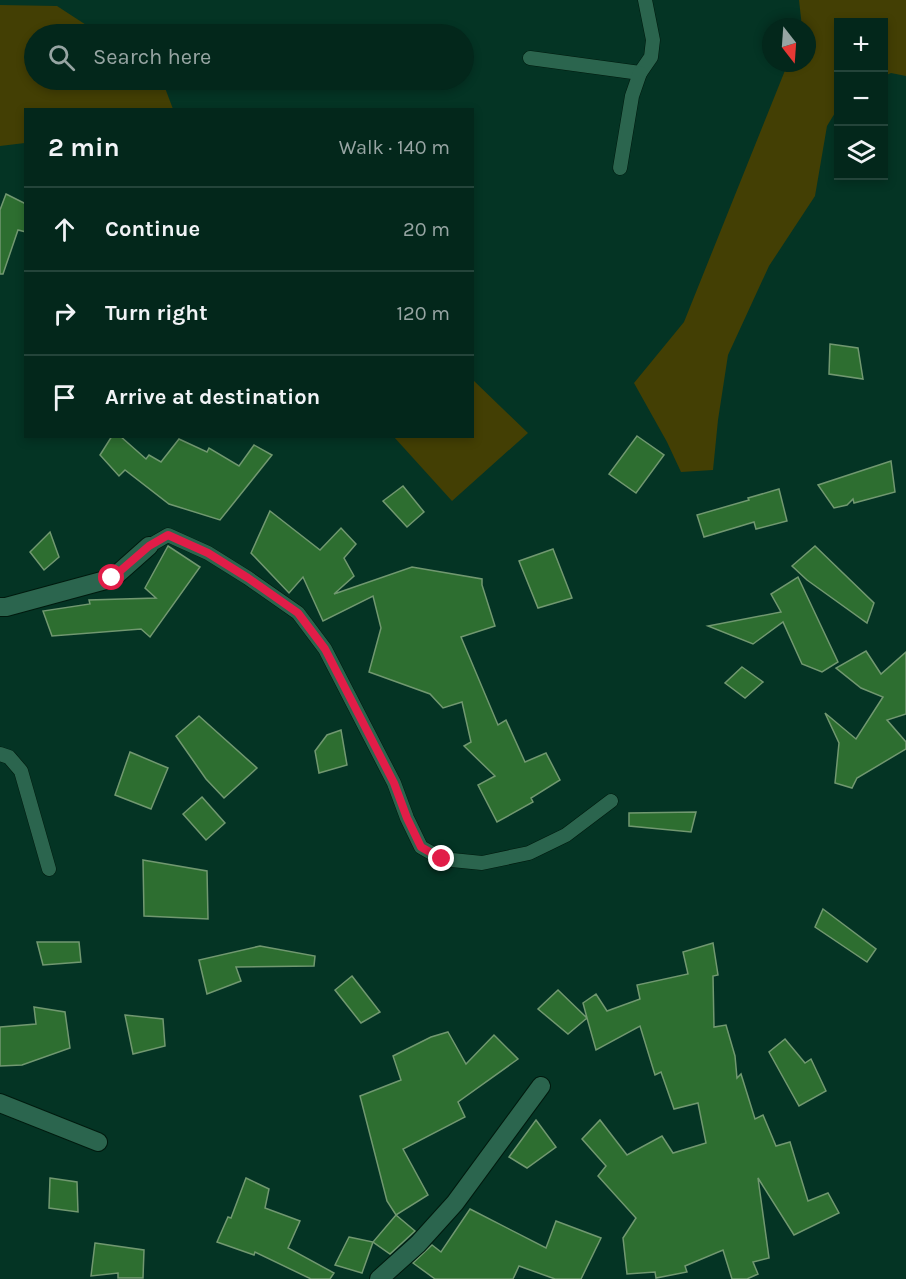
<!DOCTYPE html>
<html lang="en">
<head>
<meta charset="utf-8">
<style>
  :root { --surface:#03271b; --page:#0d2f24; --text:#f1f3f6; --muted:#97a5a3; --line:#24443a }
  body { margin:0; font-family:Karla,sans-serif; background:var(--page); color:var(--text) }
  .controls { position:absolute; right:18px; top:18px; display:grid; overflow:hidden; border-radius:0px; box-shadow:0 3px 9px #0003 }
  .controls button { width:54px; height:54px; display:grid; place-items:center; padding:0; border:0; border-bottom:2px solid var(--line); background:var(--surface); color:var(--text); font:30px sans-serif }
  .compass { position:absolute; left:762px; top:18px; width:54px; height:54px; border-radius:50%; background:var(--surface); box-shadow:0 3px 9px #0003; rotate:163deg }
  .stop { position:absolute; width:18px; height:18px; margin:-14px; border:4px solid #e11d48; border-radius:50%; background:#fff }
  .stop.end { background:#e11d48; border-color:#fff; box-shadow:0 2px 6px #0008 }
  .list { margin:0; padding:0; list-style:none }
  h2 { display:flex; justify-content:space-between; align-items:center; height:78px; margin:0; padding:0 24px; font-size:26px }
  h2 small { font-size:20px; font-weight:400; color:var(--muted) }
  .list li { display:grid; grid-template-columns:39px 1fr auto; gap:18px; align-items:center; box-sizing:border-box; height:84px; padding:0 24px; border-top:2px solid var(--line) }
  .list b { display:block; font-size:22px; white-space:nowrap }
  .list em { font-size:20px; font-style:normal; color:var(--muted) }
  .icon { flex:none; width:33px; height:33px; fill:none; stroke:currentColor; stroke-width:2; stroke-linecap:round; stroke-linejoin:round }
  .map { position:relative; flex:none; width:906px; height:1279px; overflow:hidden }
  .search { position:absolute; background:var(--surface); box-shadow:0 3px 9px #0003; left:24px; top:24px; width:450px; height:66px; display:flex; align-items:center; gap:15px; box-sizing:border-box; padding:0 21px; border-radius:33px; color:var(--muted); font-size:22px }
  .panel { position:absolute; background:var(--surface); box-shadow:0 3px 9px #0003; left:24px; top:108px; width:450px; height:330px; border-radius:0px }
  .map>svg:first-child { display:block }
  .green { fill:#433f04 }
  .building { fill:#2d6e30; stroke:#719870; stroke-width:1.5 }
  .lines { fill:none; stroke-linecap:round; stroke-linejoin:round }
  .service-casing { stroke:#001a0e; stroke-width:15 }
  .minor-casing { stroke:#001a0e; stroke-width:20 }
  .service { stroke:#2b654e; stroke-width:14 }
  .minor { stroke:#2b654e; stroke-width:18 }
  .route { stroke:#e11d48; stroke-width:8 }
</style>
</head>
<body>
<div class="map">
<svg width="906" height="1279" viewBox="0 0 906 1279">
  <rect width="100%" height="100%" fill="#043424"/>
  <g class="green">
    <polygon points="799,0 906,0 906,76 891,73 884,76 884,22 838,22 838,108 827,126 815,196 769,266 728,355 718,420 713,470 681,472 667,442 634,383 684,322 788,63 807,63 807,27 802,27"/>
    <polygon points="0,5 57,6 100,34 34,34 34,80 162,80 173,109 26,110 25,143 0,146"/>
    <polygon points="473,380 528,433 452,501 394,437 472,436"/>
  </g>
  <g class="building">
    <polygon points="6,194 26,204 26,232 18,230 3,274 0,274 0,210"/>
    <polygon points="830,344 858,348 863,379 829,374"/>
    <polygon points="112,436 120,436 146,459 149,455 161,462 179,439 207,452 209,448 239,466 254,445 272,455 220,520 169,504 125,470 119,476 100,455"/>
    <polygon points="637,436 664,455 636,493 609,474"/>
    <polygon points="891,461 895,492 854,503 853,499 847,505 834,508 818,485"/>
    <polygon points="403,486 424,512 407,527 383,501"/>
    <polygon points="779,489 787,521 756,529 754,522 704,537 697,515 749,500 748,498"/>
    <polygon points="270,511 320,550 341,528 356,544 344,558 354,576 334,594 412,567 482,579 482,585 495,626 461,637 498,725 506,720 525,762 546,753 560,780 531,798 533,802 497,822 478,785 495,776 464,746 471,742 462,702 443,708 430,694 369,672 381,628 373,596 323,621 303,577 289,593 251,553"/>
    <polygon points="50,532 59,557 44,570 30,552"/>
    <polygon points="168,546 200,567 150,637 141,629 52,636 43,611 90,604 89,600 156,598 145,588"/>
    <polygon points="815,546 874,603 867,623 807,580 792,566"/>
    <polygon points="553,549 572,598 538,608 519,561"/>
    <polygon points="798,577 838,662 822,672 802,664 783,622 753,644 708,626 781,612 771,594"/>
    <polygon points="866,651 881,674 906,652 906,714 887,720 906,742 906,749 857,778 852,788 835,783 839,743 825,713 856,739 883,697 861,688 836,668"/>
    <polygon points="742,667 763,682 745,698 725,683"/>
    <polygon points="199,716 257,768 224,798 206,779 176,736"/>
    <polygon points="341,730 347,765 319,773 315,751 327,735"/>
    <polygon points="130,752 168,768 151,809 115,795"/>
    <polygon points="202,797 225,823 206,840 183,814"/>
    <polygon points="696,812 691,832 629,826 629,813"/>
    <polygon points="143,860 207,871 208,919 144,916"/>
    <polygon points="823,909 876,949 867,962 815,927"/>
    <polygon points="37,942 79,942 81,962 43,965"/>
    <polygon points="713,943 718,975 713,976 714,1027 726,1025 735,1056 737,1078 741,1074 755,1119 763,1115 776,1146 790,1142 808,1201 828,1193 839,1213 794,1235 758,1178 769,1258 753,1262 758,1274 747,1279 732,1279 723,1250 685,1266 687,1272 656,1278 655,1272 627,1274 623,1238 636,1218 598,1176 606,1166 582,1139 600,1120 627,1155 662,1136 673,1153 706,1143 698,1103 674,1109 661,1072 655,1075 640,1026 596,1050 587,1018 568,1034 538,1009 558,990 587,1018 583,1003 596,994 607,1011 640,999 637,985 688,974 683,952"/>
    <polygon points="260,946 315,956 314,966 236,967 241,981 207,994 199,960"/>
    <polygon points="352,976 380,1012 361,1023 335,990"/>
    <polygon points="34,1007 65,1012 70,1048 22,1065 0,1066 0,1027 36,1024"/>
    <polygon points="125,1015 163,1019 165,1046 133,1054"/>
    <polygon points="448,1032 466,1064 494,1035 518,1059 458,1102 465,1117 403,1149 428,1195 396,1215 387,1201 360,1096 401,1080 393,1056 431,1037"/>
    <polygon points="785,1039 805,1063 811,1059 826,1091 799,1106 769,1052"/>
    <polygon points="536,1120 556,1147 527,1168 509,1157"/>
    <polygon points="50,1178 77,1182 78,1212 49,1208"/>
    <polygon points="246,1178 269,1189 265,1208 300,1221 288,1248 334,1273 330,1279 311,1279 255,1252 254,1255 217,1242 228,1217 231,1218"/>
    <polygon points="470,1209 546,1248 556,1221 601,1238 581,1279 555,1279 519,1266 513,1279 435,1279 413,1263 432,1245 441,1252"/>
    <polygon points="396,1215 415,1231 390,1254 373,1242"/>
    <polygon points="349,1237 373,1242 362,1273 335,1265"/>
    <polygon points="95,1243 144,1250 143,1278 118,1278 118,1273 91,1276"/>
  </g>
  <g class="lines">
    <defs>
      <g id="service">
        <polyline points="530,58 640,73 651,57 653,40 645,0"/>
        <polyline points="620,168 632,96 640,73"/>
        <polyline points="149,546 168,535 208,553 248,578 298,613 325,649 394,783 407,818 421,847 442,859 482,863 529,853 566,835 611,801"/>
        <polyline points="0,754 9,757 21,771 49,869"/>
      </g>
      <g id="minor">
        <polyline points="0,607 6,607 113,578 149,546"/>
        <polyline points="0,1103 98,1142"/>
        <polyline points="379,1279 418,1244 455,1203 541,1086"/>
      </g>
    </defs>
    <use href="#service" class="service-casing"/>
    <use href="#minor" class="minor-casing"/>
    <use href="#service" class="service"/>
    <use href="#minor" class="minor"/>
  </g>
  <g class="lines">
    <polyline class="route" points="112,578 149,546 168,535 208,553 248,578 298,613 325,649 394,783 407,818 421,847 442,859"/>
  </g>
</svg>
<div class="controls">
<button>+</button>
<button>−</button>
<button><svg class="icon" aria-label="layers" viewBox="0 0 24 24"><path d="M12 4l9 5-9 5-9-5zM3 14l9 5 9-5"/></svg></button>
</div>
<svg class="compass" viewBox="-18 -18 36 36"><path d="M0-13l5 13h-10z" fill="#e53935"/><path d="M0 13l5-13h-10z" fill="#97a5a3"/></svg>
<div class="stop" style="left:112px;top:578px"></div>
<div class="stop end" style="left:442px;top:859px"></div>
<div class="search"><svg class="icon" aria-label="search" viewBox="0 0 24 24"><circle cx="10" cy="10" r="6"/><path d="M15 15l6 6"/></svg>Search here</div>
<section class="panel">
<h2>2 min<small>Walk · 140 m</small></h2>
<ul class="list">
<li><svg class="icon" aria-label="ahead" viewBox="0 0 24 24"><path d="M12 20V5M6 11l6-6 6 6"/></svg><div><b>Continue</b></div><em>20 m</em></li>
<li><svg class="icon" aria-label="right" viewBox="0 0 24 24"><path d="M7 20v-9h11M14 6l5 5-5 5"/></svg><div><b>Turn right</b></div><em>120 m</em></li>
<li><svg class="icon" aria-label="arrive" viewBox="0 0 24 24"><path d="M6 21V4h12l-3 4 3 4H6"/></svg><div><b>Arrive at destination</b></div></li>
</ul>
</section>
</div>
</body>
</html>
